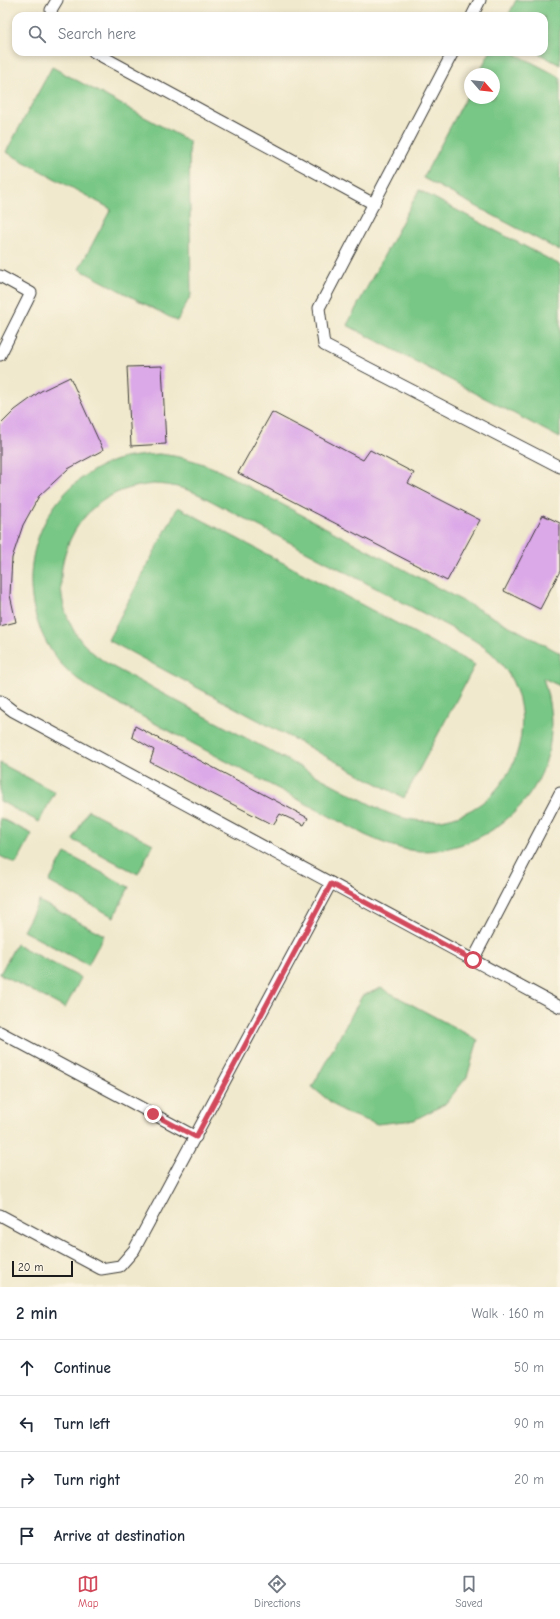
<!DOCTYPE html>
<html lang="en">
<head>
<meta charset="utf-8">
<style>
  :root { --surface:#fff; --page:#f6f6f7; --text:#1f2937; --muted:#747a83; --line:#e0e1e3; --accent:#d1495b }
  body { margin:0; font-family:"Comic Neue",sans-serif; background:var(--page); color:var(--text) }
  .compass { position:absolute; left:464px; top:68px; width:36px; height:36px; border-radius:50%; background:var(--surface); box-shadow:0 2px 6px #0003; rotate:118deg }
  .scale { position:absolute; left:12px; bottom:10px; width:61px; box-sizing:border-box; padding-left:4px; border:2px solid #1c1c1c; border-top:0; font-size:11px; line-height:14px; white-space:nowrap; color:#1c1c1c; -webkit-text-stroke:3px #fcf5e5; paint-order:stroke }
  .stop { position:absolute; width:12px; height:12px; margin:-9px; border:3px solid #d1495b; border-radius:50%; background:#fff }
  .stop.end { background:#d1495b; border-color:#fff; box-shadow:0 1px 4px #0008 }
  .list { margin:0; padding:0; list-style:none }
  h2 { display:flex; justify-content:space-between; align-items:center; height:52px; margin:0; padding:0 16px; font-size:17px }
  h2 small { font-size:13px; font-weight:400; color:var(--muted) }
  .list li { display:grid; grid-template-columns:26px 1fr auto; gap:12px; align-items:center; box-sizing:border-box; height:56px; padding:0 16px; border-top:1px solid var(--line) }
  .list b { display:block; font-size:15px; white-space:nowrap }
  .list em { font-size:13px; font-style:normal; color:var(--muted) }
  .icon { flex:none; width:22px; height:22px; fill:none; stroke:currentColor; stroke-width:2; stroke-linecap:round; stroke-linejoin:round }
  .map { position:relative; flex:none; width:560px; height:1287px; overflow:hidden }
  .search { position:absolute; background:var(--surface); box-shadow:0 2px 6px #0003; left:12px; right:12px; top:12px; height:44px; display:flex; align-items:center; gap:10px; box-sizing:border-box; padding:0 14px; border-radius:12px; color:var(--muted); font-size:15px }
  .sheet { height:276px; background:var(--surface) }
  nav { display:flex; justify-content:space-around; align-items:center; box-sizing:border-box; height:56px; border-top:1px solid var(--line); background:var(--surface); font-size:11px; color:var(--muted) }
  nav a { display:grid; justify-items:center; gap:2px }
  nav .on { color:var(--accent) }
  .map>svg:first-child { display:block }
  .green { fill:#79c786; stroke:#4a7251; fill-rule:evenodd }
  .building { fill:#dba8e8 }
  .lines { fill:none; stroke-linecap:round; stroke-linejoin:round }
  .service-casing { stroke:#3c3b37; stroke-width:13 }
  .service { stroke:#fff; stroke-width:11 }
  .route { stroke:#d1495b; stroke-width:5 }
</style>
</head>
<body>
<div class="map">
<svg width="560" height="1287" viewBox="0 0 560 1287">
  <rect width="100%" height="100%" fill="#fcf5e5"/>
  <filter id="ink" filterUnits="userSpaceOnUse"><feTurbulence type="fractalNoise" baseFrequency=".025" numOctaves="2"/><feDisplacementMap in="SourceGraphic" scale="8" xChannelSelector="R" yChannelSelector="G"/><feConvolveMatrix kernelMatrix="1 2 1 2 8 2 1 2 1" color-interpolation-filters="sRGB"/></filter>
  <filter id="wash" filterUnits="userSpaceOnUse"><feTurbulence type="fractalNoise" baseFrequency=".012" numOctaves="4" result="noise"/><feDisplacementMap in="SourceGraphic" scale="16" xChannelSelector="R" yChannelSelector="G"/><feGaussianBlur stdDeviation="0.9" result="paint"/><feColorMatrix in="noise" values="0 0 0 0 0 0 0 0 0 0 0 0 0 0 0 0 0 1.4 0 .05"/><feComposite in="paint" operator="in"/></filter>
  <g filter="url(#wash)">
    <rect width="100%" height="100%" fill="#f1e9cd"/>
    <g class="green">
      <polygon points="516,0 560,0 560,65 536,52 544,52 544,16 508,16"/>
      <polygon points="490,52 512,52 560,77 560,251 423,178 470,90 470,98 494,98 494,74 478,74"/>
      <polygon points="52,67 189,141 191,295 177,321 79,269 111,209 6,152"/>
      <polygon points="419,190 560,265 560,438 347,325"/>
      <path d="M 159,454 C 180,456 197,461 216,469 L 560,653 L 560,686 L 543,678 C 548,694 551,710 551,726 C 552,795 490,850 423,851 C 402,851 383,843 365,835 L 96,692 C 79,681 63,669 52,652 C 6,581 38,484 120,459 C 133,456 146,455 159,454 ZM 154,484 C 172,485 186,488 202,496 L 472,639 C 481,645 491,651 498,660 C 546,713 517,804 446,819 C 423,824 401,819 381,810 L 111,666 C 97,657 83,646 74,631 C 45,580 66,513 121,491 C 132,487 143,485 154,484 Z"/>
      <polygon points="178,507 475,665 404,798 108,640"/>
      <polygon points="0,763 55,792 39,822 0,801"/>
      <polygon points="88,810 153,844 138,874 73,840"/>
      <polygon points="0,818 32,834 16,864 0,856"/>
      <polygon points="65,853 129,887 114,917 49,882"/>
      <polygon points="39,901 104,935 88,965 23,931"/>
      <polygon points="16,944 81,978 65,1008 0,974"/>
      <polygon points="381,988 478,1040 467,1077 445,1104 414,1120 377,1124 343,1112 312,1087 362,996"/>
    </g>
    <g id="blocks">
      <g class="building">
        <polygon points="162,366 166,444 131,446 127,367"/>
        <polygon points="70,377 103,450 68,469 39,496 23,525 12,558 10,595 16,622 0,626 0,425 15,410 41,391"/>
        <polygon points="272,412 363,460 370,450 414,473 408,483 480,520 447,581 238,473"/>
        <polygon points="543,515 560,523 560,571 540,609 504,591"/>
        <polygon points="135,726 308,818 304,825 280,814 273,825 150,762 154,750 132,737"/>
      </g>
    </g>
  </g>
  <g filter="url(#ink)">
    <use href="#blocks" fill-opacity="0" stroke="#3c3b37" stroke-width="1"/>
    <g class="lines">
      <defs>
        <g id="service">
          <polyline points="52,16 51,10 57,0"/>
          <polyline points="472,16 480,0"/>
          <polyline points="94,52 374,204"/>
          <polyline points="453,52 319,308 324,345 560,467"/>
          <polyline points="0,276 31,293 0,355"/>
          <polyline points="0,701 13,711 560,1007"/>
          <polyline points="473,960 560,793"/>
          <polyline points="0,1032 196,1137"/>
          <polyline points="0,1215 101,1269 120,1266 134,1250 331,883"/>
        </g>
      </defs>
      <use href="#service" class="service-casing"/>
      <use href="#service" class="service"/>
    </g>
  </g>
  <g class="lines" filter="url(#ink)">
    <polyline class="route" points="153,1114 196,1137 331,884 473,960"/>
  </g>
</svg>
<svg class="compass" viewBox="-18 -18 36 36"><path d="M0-13l5 13h-10z" fill="#e53935"/><path d="M0 13l5-13h-10z" fill="#747a83"/></svg>
<div class="scale">20 m</div>
<div class="stop" style="left:473px;top:960px"></div>
<div class="stop end" style="left:153px;top:1114px"></div>
<div class="search"><svg class="icon" aria-label="search" viewBox="0 0 24 24"><circle cx="10" cy="10" r="6"/><path d="M15 15l6 6"/></svg>Search here</div>
</div>
<section class="sheet">
<h2>2 min<small>Walk · 160 m</small></h2>
<ul class="list">
<li><svg class="icon" aria-label="ahead" viewBox="0 0 24 24"><path d="M12 20V5M6 11l6-6 6 6"/></svg><div><b>Continue</b></div><em>50 m</em></li>
<li><svg class="icon" aria-label="left" viewBox="0 0 24 24"><path d="M17 20v-9H6M10 6l-5 5 5 5"/></svg><div><b>Turn left</b></div><em>90 m</em></li>
<li><svg class="icon" aria-label="right" viewBox="0 0 24 24"><path d="M7 20v-9h11M14 6l5 5-5 5"/></svg><div><b>Turn right</b></div><em>20 m</em></li>
<li><svg class="icon" aria-label="arrive" viewBox="0 0 24 24"><path d="M6 21V4h12l-3 4 3 4H6"/></svg><div><b>Arrive at destination</b></div></li>
</ul>
</section>
<nav>
<a class="on"><svg class="icon" aria-label="map" viewBox="0 0 24 24"><path d="M3 6l6-2 6 2 6-2v14l-6 2-6-2-6 2zM9 4v14M15 6v14"/></svg>Map</a>
<a><svg class="icon" aria-label="directions" viewBox="0 0 24 24"><path d="M12 3l9 9-9 9-9-9zM9 14v-3h6M13 9l2 2-2 2"/></svg>Directions</a>
<a><svg class="icon" aria-label="saved" viewBox="0 0 24 24"><path d="M7 4h10v16l-5-4-5 4z"/></svg>Saved</a>
</nav>
</body>
</html>
